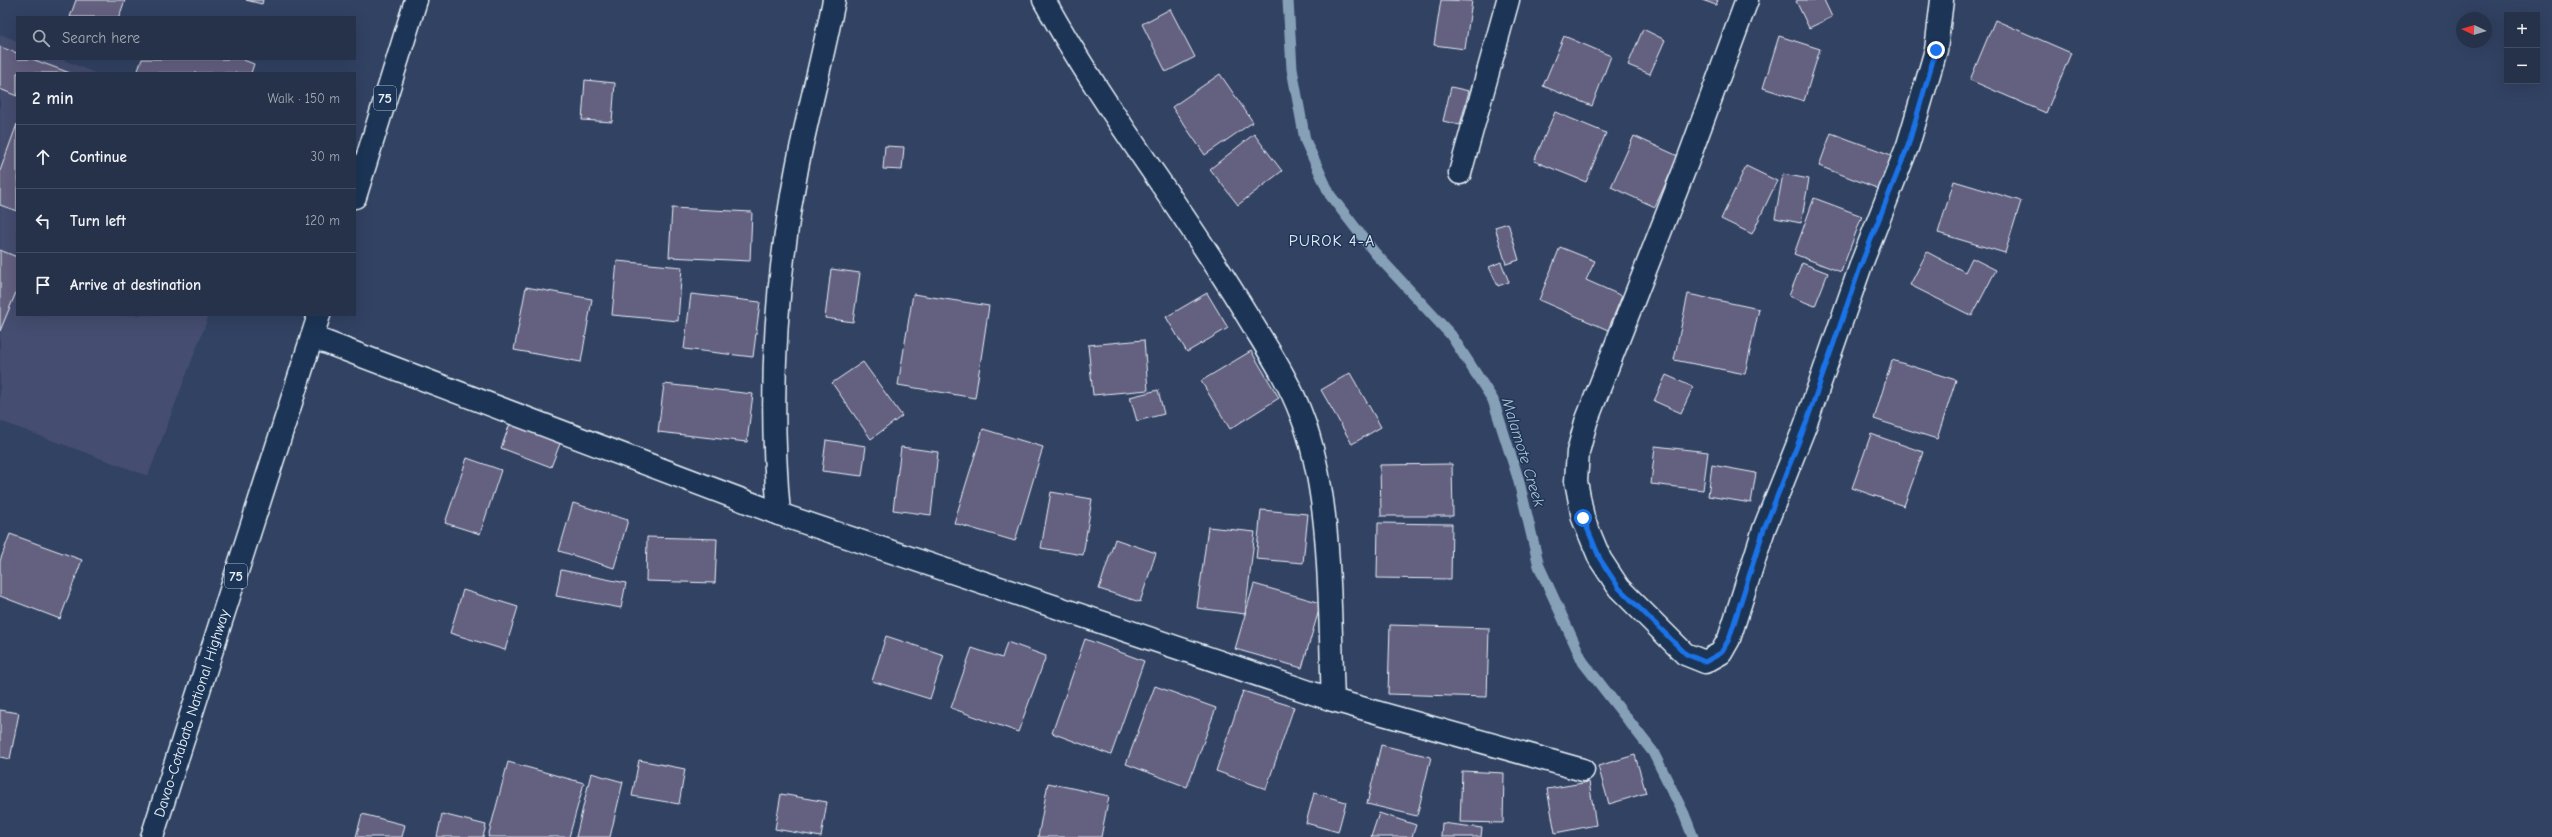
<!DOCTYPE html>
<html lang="en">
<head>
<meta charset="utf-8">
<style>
  :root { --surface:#26324a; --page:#2e3a51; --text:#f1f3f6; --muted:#a4aab5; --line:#424d62 }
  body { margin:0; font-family:"Comic Neue",sans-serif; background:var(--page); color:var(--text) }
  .controls { position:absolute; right:12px; top:12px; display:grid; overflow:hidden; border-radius:0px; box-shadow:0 4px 16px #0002 }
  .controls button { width:36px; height:36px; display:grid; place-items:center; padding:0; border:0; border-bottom:1px solid var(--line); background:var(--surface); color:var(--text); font:20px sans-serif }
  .compass { position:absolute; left:2456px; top:12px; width:36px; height:36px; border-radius:50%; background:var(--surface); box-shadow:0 4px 16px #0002; rotate:274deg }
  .stop { position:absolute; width:12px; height:12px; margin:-9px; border:3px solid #1a73e8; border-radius:50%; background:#fff }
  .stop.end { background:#1a73e8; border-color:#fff; box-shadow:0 1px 4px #0008 }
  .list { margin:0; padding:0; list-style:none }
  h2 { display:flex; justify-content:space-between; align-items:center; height:52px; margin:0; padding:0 16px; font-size:17px }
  h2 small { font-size:13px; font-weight:400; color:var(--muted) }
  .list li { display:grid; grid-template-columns:26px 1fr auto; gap:12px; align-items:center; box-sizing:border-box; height:64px; padding:0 16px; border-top:1px solid var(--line) }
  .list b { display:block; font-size:15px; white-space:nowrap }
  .list em { font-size:13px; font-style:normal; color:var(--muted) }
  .icon { flex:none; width:22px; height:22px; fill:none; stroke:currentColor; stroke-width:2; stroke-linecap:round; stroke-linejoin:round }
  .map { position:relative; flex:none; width:2552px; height:837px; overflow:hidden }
  .search { position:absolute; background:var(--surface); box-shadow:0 4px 16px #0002; left:16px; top:16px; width:340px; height:44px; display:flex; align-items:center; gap:10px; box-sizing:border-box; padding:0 14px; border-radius:0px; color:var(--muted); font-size:15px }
  .panel { position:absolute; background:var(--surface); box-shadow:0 4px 16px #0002; left:16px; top:72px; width:340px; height:244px; border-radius:0px }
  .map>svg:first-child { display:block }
  .built { fill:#444e6f }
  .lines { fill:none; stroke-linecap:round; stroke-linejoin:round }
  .stream { stroke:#86a1b7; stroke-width:11 }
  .building { fill:#646180; stroke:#e8f1f8 }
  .minor-casing { stroke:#e8f1f8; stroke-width:25 }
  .trunk-casing { stroke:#e8f1f8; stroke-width:25 }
  .minor { stroke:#1d3557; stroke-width:22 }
  .trunk { stroke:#1d3557; stroke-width:22 }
  .route { stroke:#1a73e8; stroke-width:5 }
  .labels { text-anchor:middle; stroke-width:3; stroke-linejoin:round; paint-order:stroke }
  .shield { fill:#1d3557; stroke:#abb9c8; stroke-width:1 }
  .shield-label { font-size:14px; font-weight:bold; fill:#e8f1f8 }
  .street-label { font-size:15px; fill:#e8f1f8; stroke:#1d3557 }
  .neighbourhood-label { font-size:16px; letter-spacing:1px; fill:#e8f1f8; stroke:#1d3557 }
  .water-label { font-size:16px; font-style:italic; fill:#afc2d2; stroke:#1d3557 }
</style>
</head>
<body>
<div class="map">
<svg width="2552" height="837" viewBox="0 0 2552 837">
  <rect width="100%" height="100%" fill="#324263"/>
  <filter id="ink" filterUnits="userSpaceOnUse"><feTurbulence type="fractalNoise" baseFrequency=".025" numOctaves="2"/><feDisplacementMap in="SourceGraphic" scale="8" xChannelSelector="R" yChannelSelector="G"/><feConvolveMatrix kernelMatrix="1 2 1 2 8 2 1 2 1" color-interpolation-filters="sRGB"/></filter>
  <g filter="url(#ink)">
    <polygon class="built" points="0,34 17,41 17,59 61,59 95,73 17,73 17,315 209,315 148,476 0,421"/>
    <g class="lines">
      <polyline class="stream" points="1288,0 1292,69 1305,140 1330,195 1375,253 1451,335 1493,400 1518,478 1539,566 1583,662 1653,752 1684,814 1693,837"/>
    </g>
    <g class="building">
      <polygon points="76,0 125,0 119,17 70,17"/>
      <polygon points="246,0 263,0 262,4"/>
      <polygon points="1441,0 1472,1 1465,49 1434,45"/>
      <polygon points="1702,0 1718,0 1716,5"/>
      <polygon points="1799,0 1824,0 1832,17 1809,28 1796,1"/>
      <polygon points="1170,9 1195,57 1166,72 1142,24"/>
      <polygon points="1995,20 2071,53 2046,113 1970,80"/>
      <polygon points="1643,29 1665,40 1650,74 1628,65"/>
      <polygon points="1564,36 1611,56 1592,106 1543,86"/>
      <polygon points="1779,36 1820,49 1804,101 1763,88"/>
      <polygon points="0,47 17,53 17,59 32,59 70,73 17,73 17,96 0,89"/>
      <polygon points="142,59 241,59 254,64 251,73 137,73"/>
      <polygon points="1220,74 1253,122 1205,155 1172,107"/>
      <polygon points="585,80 615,83 612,122 582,120"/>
      <polygon points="1451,87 1469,91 1460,125 1443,121"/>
      <polygon points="1555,112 1606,133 1586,182 1534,161"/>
      <polygon points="17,124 17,211 0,205 0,171"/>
      <polygon points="1831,133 1894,156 1882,190 1819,166"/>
      <polygon points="1254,134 1282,171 1238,205 1210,169"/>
      <polygon points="1634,136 1678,156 1655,207 1611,187"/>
      <polygon points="885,146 904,147 902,170 883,169"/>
      <polygon points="1746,166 1777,181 1752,234 1721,219"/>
      <polygon points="1783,174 1809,179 1801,223 1775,218"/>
      <polygon points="1954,181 2021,201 2005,253 1938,233"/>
      <polygon points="1814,198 1862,216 1841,272 1794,254"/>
      <polygon points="672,208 752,212 750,261 669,257"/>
      <polygon points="1508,223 1519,260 1506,264 1495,227"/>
      <polygon points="1560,247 1595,261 1586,280 1622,296 1608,330 1539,300"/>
      <polygon points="0,250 17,257 17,290 0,331"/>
      <polygon points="1927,252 1965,272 1972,258 1996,270 1972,316 1910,285"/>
      <polygon points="617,261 682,267 678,321 612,315"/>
      <polygon points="1501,262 1509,282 1498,286 1489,267"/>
      <polygon points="1802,263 1828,273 1815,306 1789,296"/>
      <polygon points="831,269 860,273 853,322 825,318"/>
      <polygon points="526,287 592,299 581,362 514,350"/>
      <polygon points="1207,293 1228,328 1187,352 1166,317"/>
      <polygon points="691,294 760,302 753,357 684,349"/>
      <polygon points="913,294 989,306 975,398 898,385"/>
      <polygon points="1688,294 1759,309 1745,374 1674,360"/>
      <polygon points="1144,340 1148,390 1093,395 1088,345"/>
      <polygon points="1251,351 1279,398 1230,429 1201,381"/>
      <polygon points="1892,360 1956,380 1937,439 1874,419"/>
      <polygon points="863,362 902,416 871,439 832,383"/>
      <polygon points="1350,373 1381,427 1352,444 1321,390"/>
      <polygon points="1666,375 1693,387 1681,413 1654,401"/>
      <polygon points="664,384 753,394 747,442 658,432"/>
      <polygon points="1158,390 1164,414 1137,421 1130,397"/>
      <polygon points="511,421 561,441 551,467 501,448"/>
      <polygon points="983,429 1043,447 1015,541 954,523"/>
      <polygon points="1871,434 1923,452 1904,506 1852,488"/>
      <polygon points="826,440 866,446 862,476 822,471"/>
      <polygon points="1655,446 1708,452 1703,490 1651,484"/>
      <polygon points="901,447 938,452 931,515 893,510"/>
      <polygon points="467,458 501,470 480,534 445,523"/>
      <polygon points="1452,464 1453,516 1381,516 1380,465"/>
      <polygon points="1712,465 1756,473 1751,503 1708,496"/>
      <polygon points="1051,492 1092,499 1083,555 1041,548"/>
      <polygon points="573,503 628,520 614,568 559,551"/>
      <polygon points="1261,510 1308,514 1303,563 1256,559"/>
      <polygon points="1378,523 1452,524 1451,579 1377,578"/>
      <polygon points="1208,527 1255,532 1245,614 1197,608"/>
      <polygon points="10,534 82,560 60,619 0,596 0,561"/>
      <polygon points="647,537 717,539 715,583 646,581"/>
      <polygon points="1115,539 1156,553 1140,602 1099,589"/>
      <polygon points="561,570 626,583 621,608 556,596"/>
      <polygon points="1254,584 1321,603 1302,668 1235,649"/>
      <polygon points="463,590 518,607 505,650 450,633"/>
      <polygon points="1390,625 1489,628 1487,697 1388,694"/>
      <polygon points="886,636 944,655 930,699 872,681"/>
      <polygon points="1085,639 1144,661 1111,755 1052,733"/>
      <polygon points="1007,642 1046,656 1018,732 951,708 972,648 1002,658"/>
      <polygon points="1155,686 1216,708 1187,787 1126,764"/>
      <polygon points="1243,691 1294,707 1266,789 1216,771"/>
      <polygon points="0,710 19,713 10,759 0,757"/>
      <polygon points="1381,745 1431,757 1417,816 1367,804"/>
      <polygon points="1635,755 1646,793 1609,804 1598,766"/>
      <polygon points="639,760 685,769 679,804 632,796"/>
      <polygon points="508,762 584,783 569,837 488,837"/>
      <polygon points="1462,771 1504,773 1503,823 1460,822"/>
      <polygon points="591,773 623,782 610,837 576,837"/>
      <polygon points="1589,782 1596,825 1555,833 1547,789"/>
      <polygon points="1048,783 1109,796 1101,837 1038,837"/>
      <polygon points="1314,793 1346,802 1338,832 1306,823"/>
      <polygon points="781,794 827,802 821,837 775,829"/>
      <polygon points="1379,813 1416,825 1412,837 1371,837"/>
      <polygon points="362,814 405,825 402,837 356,837"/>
      <polygon points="442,814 486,825 483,837 437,837"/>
      <polygon points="1442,823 1482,828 1481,837 1441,837"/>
    </g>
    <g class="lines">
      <defs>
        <g id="minor">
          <path d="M 1044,0 C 1104,110 1183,208 1247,315 C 1266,347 1288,379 1301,414 C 1333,495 1329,612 1333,700"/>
          <polyline points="1747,0 1687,163 1586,422 1578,452 1576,481 1583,518 1600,559 1619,588 1685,654 1705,662 1721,653 1729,639 1764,529 1805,426 1862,262 1908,145 1936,50 1942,0"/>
          <polyline points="1460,173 1508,0"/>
          <polyline points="312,337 779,514 1333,700 1583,770"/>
          <path d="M 779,514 C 769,400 775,281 797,168 C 808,112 823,57 834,0"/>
        </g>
        <g id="trunk">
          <polyline points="355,197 416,0"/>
          <path id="s1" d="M 152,837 L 319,315"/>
        </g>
      </defs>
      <use href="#minor" class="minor-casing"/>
      <use href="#trunk" class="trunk-casing"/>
      <use href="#minor" class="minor"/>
      <use href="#trunk" class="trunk"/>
    </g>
  </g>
  <g class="lines" filter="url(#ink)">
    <polyline class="route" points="1583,518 1600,559 1619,588 1686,654 1705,662 1721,653 1729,639 1764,529 1805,426 1862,262 1908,146 1936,50"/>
  </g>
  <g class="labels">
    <g class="shield">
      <rect x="374" y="86" width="22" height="24" rx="3"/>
      <rect x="225" y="564" width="22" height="24" rx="3"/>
    </g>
    <g class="shield-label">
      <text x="385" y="103">75</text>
      <text x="236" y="581">75</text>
    </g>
    <g class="street-label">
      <text dy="5" stroke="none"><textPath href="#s1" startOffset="130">Davao-Cotabato National Highway</textPath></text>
    </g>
    <g class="neighbourhood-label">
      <text x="1332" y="246">PUROK 4-A</text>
    </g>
    <g class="water-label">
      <text transform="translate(1524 452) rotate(73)" y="6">Malamote Creek</text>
    </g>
  </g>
</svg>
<div class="controls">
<button>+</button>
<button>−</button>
</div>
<svg class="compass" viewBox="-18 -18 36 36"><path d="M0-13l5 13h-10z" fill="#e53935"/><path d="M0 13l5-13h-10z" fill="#a4aab5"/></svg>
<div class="stop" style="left:1583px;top:518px"></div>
<div class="stop end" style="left:1936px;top:50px"></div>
<div class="search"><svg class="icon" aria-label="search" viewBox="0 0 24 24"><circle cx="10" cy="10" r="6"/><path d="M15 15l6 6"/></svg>Search here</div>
<section class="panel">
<h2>2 min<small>Walk · 150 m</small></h2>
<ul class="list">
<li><svg class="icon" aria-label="ahead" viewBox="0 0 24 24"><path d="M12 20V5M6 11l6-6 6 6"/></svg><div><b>Continue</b></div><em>30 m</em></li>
<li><svg class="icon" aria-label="left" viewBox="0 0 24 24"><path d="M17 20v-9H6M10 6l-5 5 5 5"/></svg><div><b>Turn left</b></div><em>120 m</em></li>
<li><svg class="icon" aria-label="arrive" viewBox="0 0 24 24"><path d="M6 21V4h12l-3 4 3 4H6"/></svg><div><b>Arrive at destination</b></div></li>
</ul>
</section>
</div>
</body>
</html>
